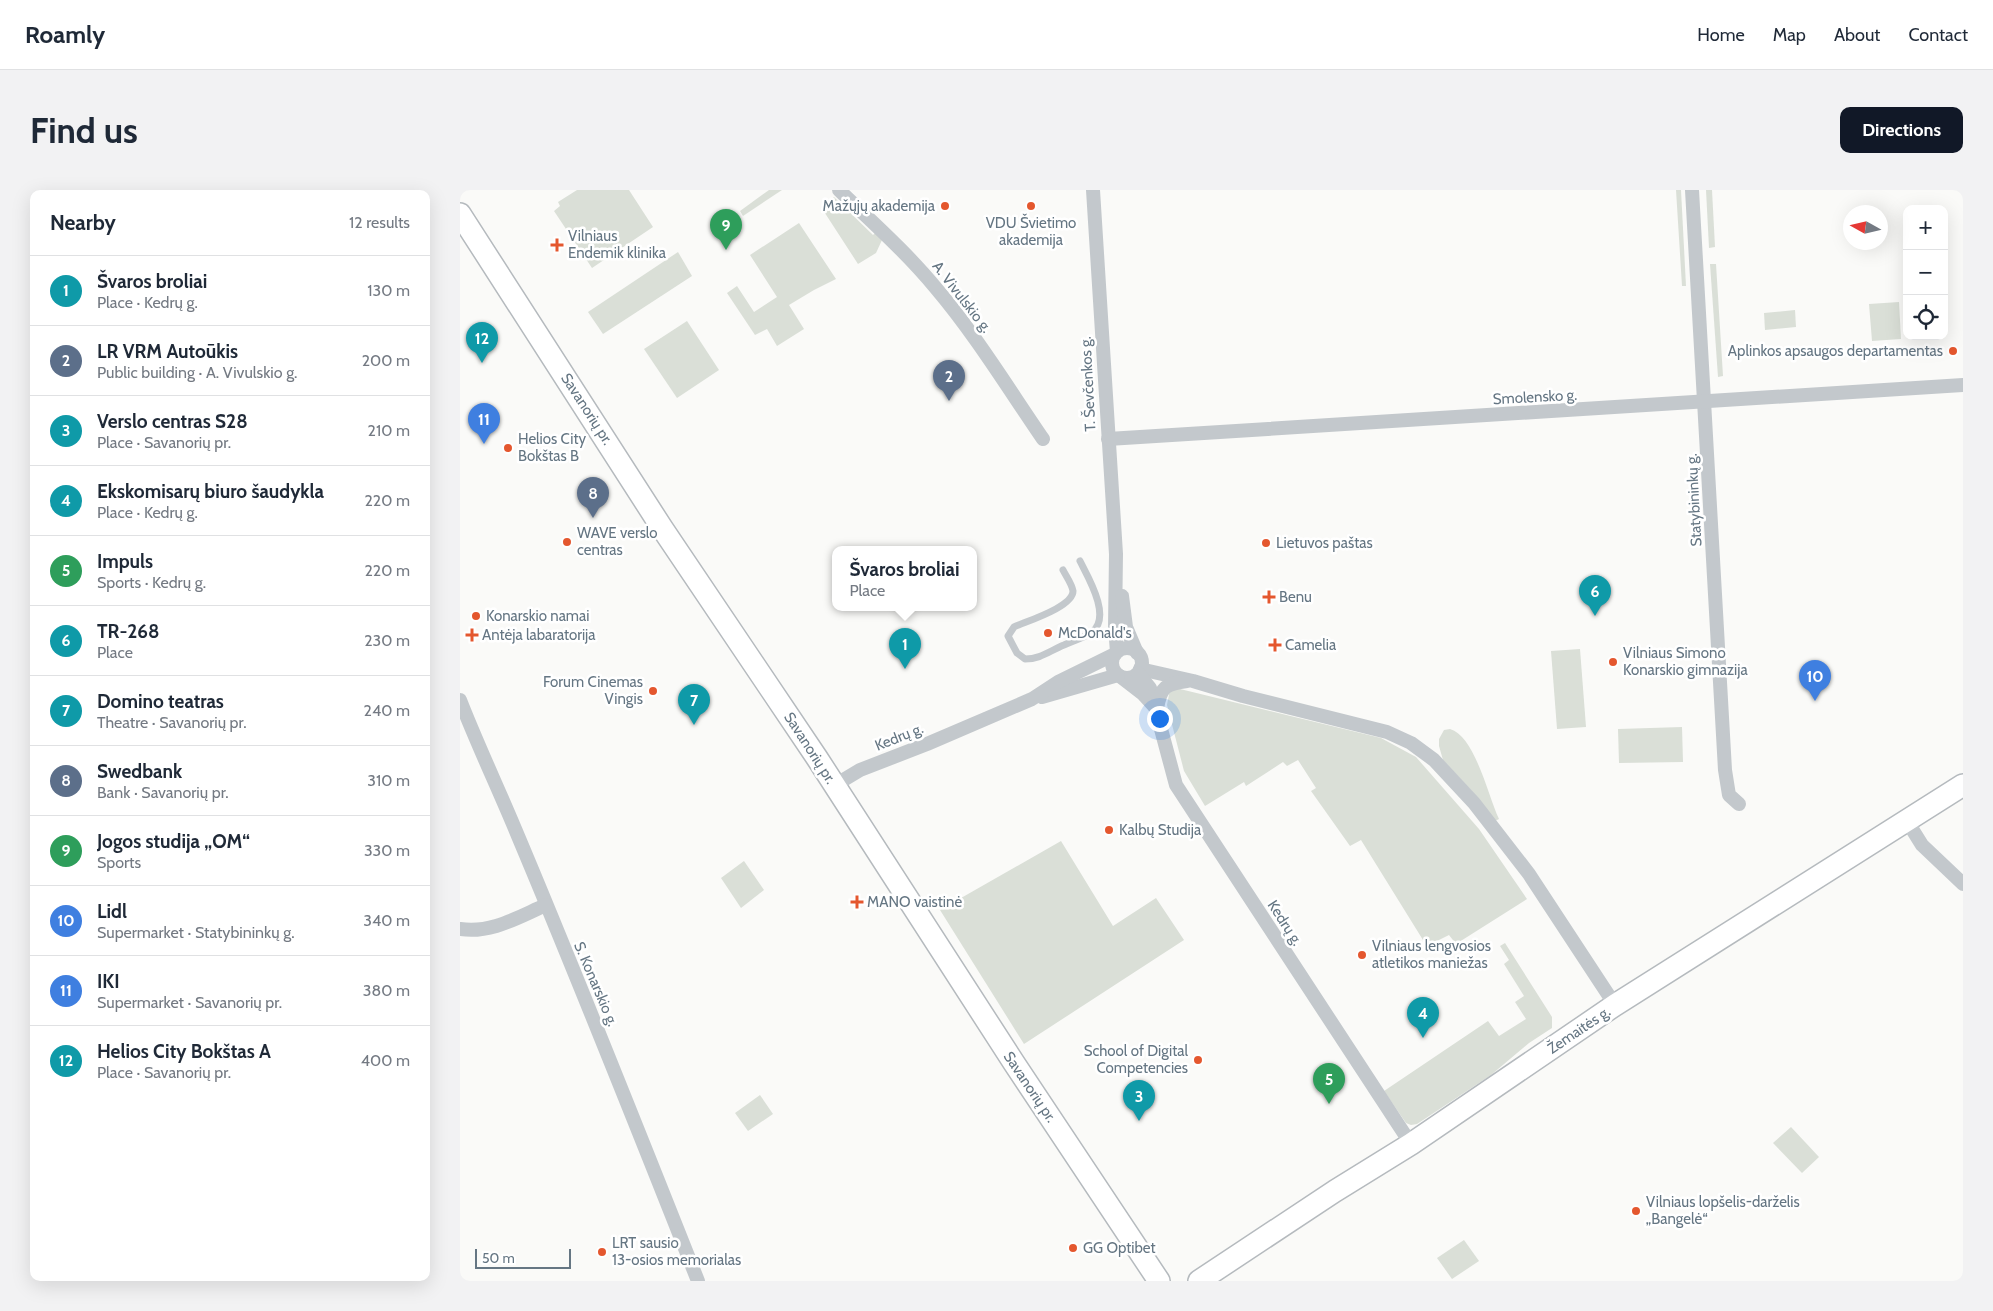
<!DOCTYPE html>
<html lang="en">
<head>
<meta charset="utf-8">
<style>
  :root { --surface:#fff; --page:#f2f2f3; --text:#1f2937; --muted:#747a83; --line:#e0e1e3; --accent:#111827 }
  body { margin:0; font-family:Cabin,sans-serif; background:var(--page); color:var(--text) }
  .controls { position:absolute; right:15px; top:15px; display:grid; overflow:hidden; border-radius:10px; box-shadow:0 5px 20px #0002 }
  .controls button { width:45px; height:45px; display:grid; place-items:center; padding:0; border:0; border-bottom:1px solid var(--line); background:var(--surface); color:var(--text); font:25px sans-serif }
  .compass { position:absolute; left:1383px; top:15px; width:45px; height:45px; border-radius:50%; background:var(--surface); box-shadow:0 5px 20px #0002; rotate:278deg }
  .scale { position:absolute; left:15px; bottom:12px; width:96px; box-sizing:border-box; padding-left:5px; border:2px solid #657683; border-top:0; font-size:14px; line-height:18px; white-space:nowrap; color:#657683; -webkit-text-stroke:4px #fff; paint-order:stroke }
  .you { position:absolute; left:699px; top:528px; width:18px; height:18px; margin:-12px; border:4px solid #fff; border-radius:50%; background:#1a73e8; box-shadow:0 0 0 8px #1a73e833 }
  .badge { display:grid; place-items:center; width:32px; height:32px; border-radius:50%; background:var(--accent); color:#fff; font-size:16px; font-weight:700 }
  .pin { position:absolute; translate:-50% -41px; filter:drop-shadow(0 1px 2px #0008) }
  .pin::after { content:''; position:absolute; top:26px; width:18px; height:15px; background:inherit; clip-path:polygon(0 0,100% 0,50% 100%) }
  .popup { position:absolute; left:372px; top:356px; width:145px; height:65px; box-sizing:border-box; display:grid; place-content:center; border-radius:10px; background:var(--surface); filter:drop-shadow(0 1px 4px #0005); font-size:16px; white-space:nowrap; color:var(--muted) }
  .popup b { font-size:19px; color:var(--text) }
  .popup::after { content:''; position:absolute; left:50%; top:100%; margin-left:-10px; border:10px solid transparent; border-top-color:var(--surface) }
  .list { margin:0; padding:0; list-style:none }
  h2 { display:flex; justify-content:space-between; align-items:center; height:65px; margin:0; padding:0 20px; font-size:21px }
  h2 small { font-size:16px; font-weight:400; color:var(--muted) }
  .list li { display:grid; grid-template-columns:32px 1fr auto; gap:15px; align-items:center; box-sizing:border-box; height:70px; padding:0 20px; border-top:1px solid var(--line) }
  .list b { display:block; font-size:19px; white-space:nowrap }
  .list p { margin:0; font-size:16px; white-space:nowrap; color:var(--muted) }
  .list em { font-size:16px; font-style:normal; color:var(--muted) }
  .icon { flex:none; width:28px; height:28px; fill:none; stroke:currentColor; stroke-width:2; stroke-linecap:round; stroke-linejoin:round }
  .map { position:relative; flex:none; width:1503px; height:1091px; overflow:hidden; border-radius:10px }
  header { display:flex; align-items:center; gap:30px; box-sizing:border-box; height:70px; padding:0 25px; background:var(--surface); border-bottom:1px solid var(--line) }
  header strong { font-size:24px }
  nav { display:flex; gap:28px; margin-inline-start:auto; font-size:18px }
  .intro { display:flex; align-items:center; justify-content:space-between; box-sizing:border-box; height:120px; padding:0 30px }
  h1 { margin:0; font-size:35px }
  .button { padding:12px 22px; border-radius:10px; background:var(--accent); color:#fff; font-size:18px; font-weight:700 }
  main { display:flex; gap:30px; padding:0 30px }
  aside { flex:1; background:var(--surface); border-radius:10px; box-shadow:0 5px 20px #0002 }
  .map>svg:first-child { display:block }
  .green { fill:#dadfd7 }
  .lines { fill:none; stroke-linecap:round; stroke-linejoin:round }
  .primary-casing { stroke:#b5babe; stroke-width:24 }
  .service { stroke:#c3c8cc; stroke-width:7 }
  .minor { stroke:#c3c8cc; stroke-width:14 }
  .primary { stroke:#fff; stroke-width:21 }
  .poi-dot { fill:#e4572e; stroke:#fff; stroke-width:2 }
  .labels { text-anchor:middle; stroke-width:5; stroke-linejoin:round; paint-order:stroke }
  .poi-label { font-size:15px; fill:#657683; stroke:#fff; text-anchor:start }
  .street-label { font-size:15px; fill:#657683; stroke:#fff }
</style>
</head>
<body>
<header>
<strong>Roamly</strong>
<nav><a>Home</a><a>Map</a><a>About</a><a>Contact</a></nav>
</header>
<div class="intro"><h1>Find us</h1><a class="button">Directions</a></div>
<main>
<aside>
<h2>Nearby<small>12 results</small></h2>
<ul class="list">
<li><span class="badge" style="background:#0f9aa8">1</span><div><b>Švaros broliai</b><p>Place · Kedrų g.</p></div><em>130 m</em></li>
<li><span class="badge" style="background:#5c6f8a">2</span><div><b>LR VRM Autoūkis</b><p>Public building · A. Vivulskio g.</p></div><em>200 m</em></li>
<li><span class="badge" style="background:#0f9aa8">3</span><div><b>Verslo centras S28</b><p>Place · Savanorių pr.</p></div><em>210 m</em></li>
<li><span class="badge" style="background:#0f9aa8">4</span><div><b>Ekskomisarų biuro šaudykla</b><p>Place · Kedrų g.</p></div><em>220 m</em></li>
<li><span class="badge" style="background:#2e9e5b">5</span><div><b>Impuls</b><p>Sports · Kedrų g.</p></div><em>220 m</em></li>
<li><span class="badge" style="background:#0f9aa8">6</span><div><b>TR-268</b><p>Place</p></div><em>230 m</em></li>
<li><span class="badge" style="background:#0f9aa8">7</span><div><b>Domino teatras</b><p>Theatre · Savanorių pr.</p></div><em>240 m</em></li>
<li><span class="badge" style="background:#5c6f8a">8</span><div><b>Swedbank</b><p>Bank · Savanorių pr.</p></div><em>310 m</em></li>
<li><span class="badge" style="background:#2e9e5b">9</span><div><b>Jogos studija „OM“</b><p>Sports</p></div><em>330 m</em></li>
<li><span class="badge" style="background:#3f7fe0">10</span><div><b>Lidl</b><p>Supermarket · Statybininkų g.</p></div><em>340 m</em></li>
<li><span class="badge" style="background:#3f7fe0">11</span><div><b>IKI</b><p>Supermarket · Savanorių pr.</p></div><em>380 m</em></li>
<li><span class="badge" style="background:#0f9aa8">12</span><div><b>Helios City Bokštas A</b><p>Place · Savanorių pr.</p></div><em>400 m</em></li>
</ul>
</aside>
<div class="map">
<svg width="1503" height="1091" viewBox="0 0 1503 1091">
  <rect width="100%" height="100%" fill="#fafaf8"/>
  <g class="green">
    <polygon points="117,0 169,0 193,37 132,78 94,21 100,16 98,12"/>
    <polygon points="309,0 322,0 283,26 280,21"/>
    <polygon points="1216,0 1221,0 1226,96 1222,96"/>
    <polygon points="1246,0 1252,0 1255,57 1249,58"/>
    <polygon points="374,7 413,45 416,42 422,50 416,63 398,74 361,17"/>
    <polygon points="339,33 376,89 354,100 329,115 344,139 317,156 307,139 295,145 267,103 277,96 294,122 317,107 290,65"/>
    <polygon points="218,62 232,86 143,144 128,122"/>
    <polygon points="1250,74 1256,74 1263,186 1258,187"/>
    <polygon points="1439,112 1441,149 1412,151 1409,114"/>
    <polygon points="1335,120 1336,137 1305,140 1304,123"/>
    <polygon points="227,131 259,180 217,208 184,159"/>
    <polygon points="1120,459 1126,537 1097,539 1091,461"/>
    <polygon points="716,498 921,548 956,567 1019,639 1067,709 996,754 989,745 975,752 963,750 901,650 890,656 851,601 856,598 838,570 827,576 823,572 786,596 784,592 745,616 724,581 707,515 710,499"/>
    <polygon points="1222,537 1223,572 1159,573 1158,539"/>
    <path d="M 990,539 C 1015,546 1028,606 1039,629 L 1035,631 L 1011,600 L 983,570 L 979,556 L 979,549 L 984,540 Z"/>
    <polygon points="601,651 653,736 696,708 724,750 564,854 480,720"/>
    <polygon points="284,671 304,700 281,718 261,688"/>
    <polygon points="1045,753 1092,827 1092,838 1069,853 1031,885 957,934 951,935 946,933 924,901 1028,831 1039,846 1066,829 1055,812 1064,806 1044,774 1049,770 1040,756"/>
    <polygon points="300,905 313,924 288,941 275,923"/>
    <polygon points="1331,937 1359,967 1342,983 1313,953"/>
    <polygon points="1004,1050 1019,1071 992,1089 977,1068"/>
  </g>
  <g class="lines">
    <defs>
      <g id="primary">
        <polyline points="0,24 202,338 357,568 554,873 699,1091"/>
        <polyline points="739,1091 875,1001 951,954 1155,815 1503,595"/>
      </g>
    </defs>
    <use href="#primary" class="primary-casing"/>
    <path class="service" d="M 603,380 C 606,386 612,394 613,401 C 613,417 567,431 554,437 L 548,446 L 557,463 L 565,469 C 581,469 589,461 604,455 C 613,451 624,448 632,442 C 652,427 628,387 620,371"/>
    <g class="minor">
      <path d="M 379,0 C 412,32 446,62 475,97 C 515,144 548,198 583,249"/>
      <polyline points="633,0 656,364 655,437 657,462"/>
      <polyline points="1232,0 1265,580 1269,605 1279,614"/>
      <polyline points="648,249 1503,195"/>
      <polyline points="662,406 666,437 677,463"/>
      <circle cx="667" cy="473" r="15"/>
      <polyline points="680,479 733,491 783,506 927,542 951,553 974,570 1014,613 1069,684 1155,815"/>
      <polyline points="678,483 690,498 716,595 951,954"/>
      <polyline points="661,487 683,504 694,516"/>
      <polyline points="582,507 658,485"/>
      <path d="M 0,510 C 18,556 39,600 58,646 C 120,793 179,943 238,1091"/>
      <path d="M 697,518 C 701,496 706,494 727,491"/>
      <polyline points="375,595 400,580 467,554 572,509 598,492 655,464"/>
      <polyline points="1447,631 1462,655 1503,694"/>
      <path d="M 0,739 C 31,744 58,727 86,715"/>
    </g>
    <use href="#primary" class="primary"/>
  </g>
  <g class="poi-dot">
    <circle cx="485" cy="16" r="5"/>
    <circle cx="571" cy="16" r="5"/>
    <path d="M94.5 47.5h5v5h5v5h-5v5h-5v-5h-5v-5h5z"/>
    <circle cx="1493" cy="161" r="5"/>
    <circle cx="48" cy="258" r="5"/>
    <circle cx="107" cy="352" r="5"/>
    <circle cx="806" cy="353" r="5"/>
    <path d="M806.5 399.5h5v5h5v5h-5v5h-5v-5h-5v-5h5z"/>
    <circle cx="16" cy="426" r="5"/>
    <circle cx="588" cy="443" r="5"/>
    <path d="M9.5 437.5h5v5h5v5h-5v5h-5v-5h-5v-5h5z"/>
    <path d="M812.5 447.5h5v5h5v5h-5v5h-5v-5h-5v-5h5z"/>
    <circle cx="1153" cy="472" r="5"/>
    <circle cx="193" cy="501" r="5"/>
    <circle cx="649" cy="640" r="5"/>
    <path d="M394.5 704.5h5v5h5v5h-5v5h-5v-5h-5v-5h5z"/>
    <circle cx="902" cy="765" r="5"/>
    <circle cx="738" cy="870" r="5"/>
    <circle cx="1176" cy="1021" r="5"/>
    <circle cx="613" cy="1058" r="5"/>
    <circle cx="142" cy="1062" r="5"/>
  </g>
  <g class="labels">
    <g class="poi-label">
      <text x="475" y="21" text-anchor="end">Mažųjų akademija</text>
      <text x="571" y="38" text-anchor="middle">VDU Švietimo<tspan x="571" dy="17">akademija</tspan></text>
      <text x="108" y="51">Vilniaus<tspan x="108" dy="17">Endemik klinika</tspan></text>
      <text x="1483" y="166" text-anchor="end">Aplinkos apsaugos departamentas</text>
      <text x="58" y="254">Helios City<tspan x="58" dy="17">Bokštas B</tspan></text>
      <text x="117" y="348">WAVE verslo<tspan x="117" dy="17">centras</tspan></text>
      <text x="816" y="358">Lietuvos paštas</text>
      <text x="819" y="412">Benu</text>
      <text x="26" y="431">Konarskio namai</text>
      <text x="598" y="448">McDonald's</text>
      <text x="22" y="450">Antėja labaratorija</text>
      <text x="825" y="460">Camelia</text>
      <text x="1163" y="468">Vilniaus Simono<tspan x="1163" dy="17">Konarskio gimnazija</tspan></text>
      <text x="183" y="497" text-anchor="end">Forum Cinemas<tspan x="183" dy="17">Vingis</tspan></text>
      <text x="659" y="645">Kalbų Studija</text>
      <text x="407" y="717">MANO vaistinė</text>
      <text x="912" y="761">Vilniaus lengvosios<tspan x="912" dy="17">atletikos maniežas</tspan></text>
      <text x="728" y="866" text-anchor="end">School of Digital<tspan x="728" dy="17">Competencies</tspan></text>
      <text x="1186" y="1017">Vilniaus lopšelis-darželis<tspan x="1186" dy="17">„Bangelė“</tspan></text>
      <text x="152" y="1058">LRT sausio<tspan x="152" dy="17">13-osios memorialas</tspan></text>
      <text x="623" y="1063">GG Optibet</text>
    </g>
    <g class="street-label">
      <text transform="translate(502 107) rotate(52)" y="5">A. Vivulskio g.</text>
      <text transform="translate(628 194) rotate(-93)" y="5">T. Ševčenkos g.</text>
      <text transform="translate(1075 207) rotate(-3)" y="5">Smolensko g.</text>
      <text transform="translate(127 219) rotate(57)" y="5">Savanorių pr.</text>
      <text transform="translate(1234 310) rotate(-93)" y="5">Statybininkų g.</text>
      <text transform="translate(439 547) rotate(-22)" y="5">Kedrų g.</text>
      <text transform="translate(350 558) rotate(57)" y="5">Savanorių pr.</text>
      <text transform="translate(825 733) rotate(57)" y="5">Kedrų g.</text>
      <text transform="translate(136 794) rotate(67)" y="5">S. Konarskio g.</text>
      <text transform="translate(1119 840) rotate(-34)" y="5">Žemaitės g.</text>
      <text transform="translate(570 897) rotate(56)" y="5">Savanorių pr.</text>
    </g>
  </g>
</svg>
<div class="controls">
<button>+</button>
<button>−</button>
<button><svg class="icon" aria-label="locate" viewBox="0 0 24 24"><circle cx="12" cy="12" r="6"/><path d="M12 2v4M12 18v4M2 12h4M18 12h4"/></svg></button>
</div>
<svg class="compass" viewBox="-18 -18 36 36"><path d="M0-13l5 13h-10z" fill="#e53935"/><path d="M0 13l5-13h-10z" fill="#747a83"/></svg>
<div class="scale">50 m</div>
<div class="you"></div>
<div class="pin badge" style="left:445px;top:479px;background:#0f9aa8">1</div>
<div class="popup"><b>Švaros broliai</b>Place</div>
<div class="pin badge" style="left:489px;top:211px;background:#5c6f8a">2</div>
<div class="pin badge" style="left:679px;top:931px;background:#0f9aa8">3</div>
<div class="pin badge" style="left:963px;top:848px;background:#0f9aa8">4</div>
<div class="pin badge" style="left:869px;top:914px;background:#2e9e5b">5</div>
<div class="pin badge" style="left:1135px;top:426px;background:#0f9aa8">6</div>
<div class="pin badge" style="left:234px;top:535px;background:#0f9aa8">7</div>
<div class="pin badge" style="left:133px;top:328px;background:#5c6f8a">8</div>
<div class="pin badge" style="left:266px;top:60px;background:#2e9e5b">9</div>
<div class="pin badge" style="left:1355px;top:511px;background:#3f7fe0">10</div>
<div class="pin badge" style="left:24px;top:254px;background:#3f7fe0">11</div>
<div class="pin badge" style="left:22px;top:173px;background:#0f9aa8">12</div>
</div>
</main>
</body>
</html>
